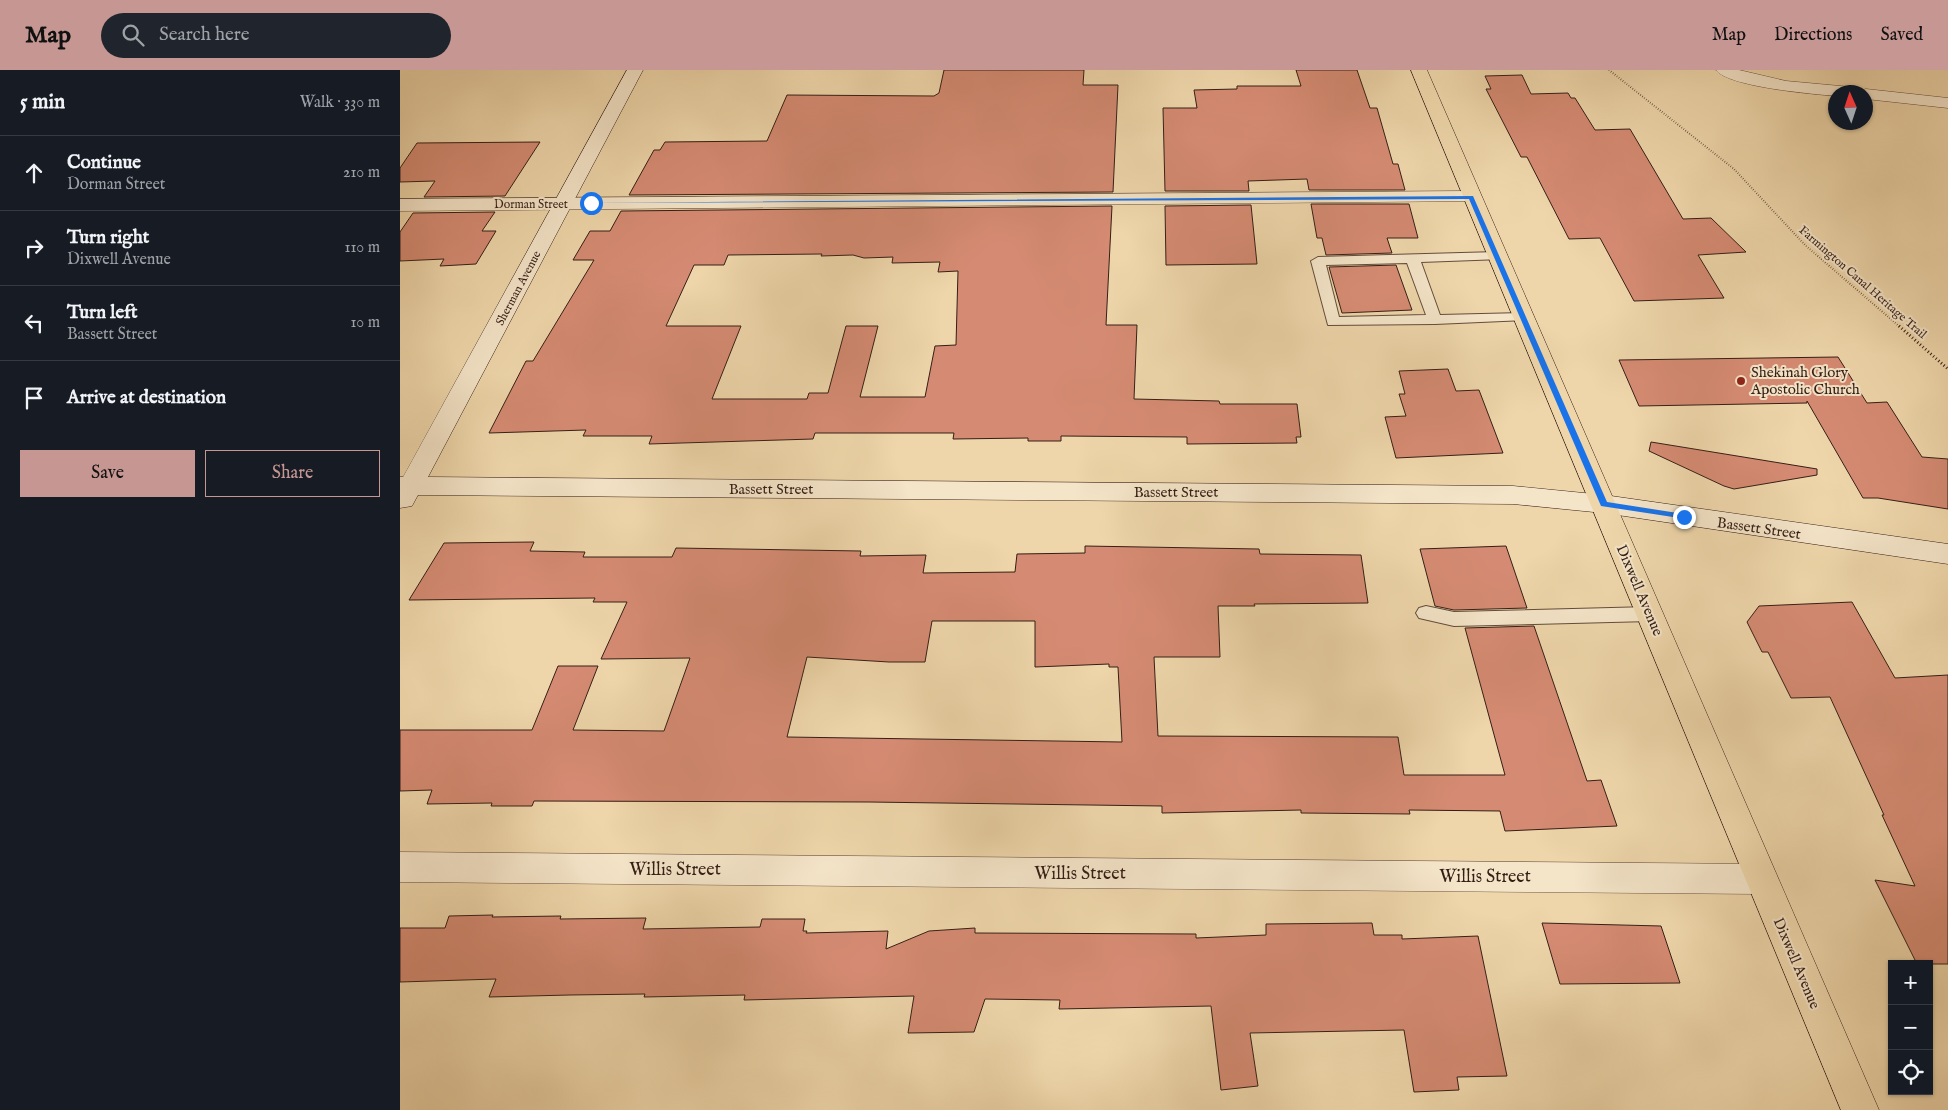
<!DOCTYPE html>
<html lang="en">
<head>
<meta charset="utf-8">
<style>
  :root { --surface:#171b24; --page:#20242c; --text:#f1f3f6; --muted:#9ea1a6; --line:#363941; --accent:#c59692 }
  body { margin:0; font-family:"IM FELL English",serif; background:var(--page); color:var(--text) }
  .controls { position:absolute; right:15px; bottom:15px; display:grid; overflow:hidden; border-radius:0px; box-shadow:0 1px 4px #0004 }
  .controls button { width:45px; height:45px; display:grid; place-items:center; padding:0; border:0; border-bottom:1px solid var(--line); background:var(--surface); color:var(--text); font:25px sans-serif }
  .compass { position:absolute; left:1428px; top:15px; width:45px; height:45px; border-radius:50%; background:var(--surface); box-shadow:0 1px 4px #0004; rotate:357deg }
  .stop { position:absolute; width:15px; height:15px; margin:-11px; border:4px solid #1a73e8; border-radius:50%; background:#fff }
  .stop.end { background:#1a73e8; border-color:#fff; box-shadow:0 1px 5px #0008 }
  .list { margin:0; padding:0; list-style:none }
  h2 { display:flex; justify-content:space-between; align-items:center; height:65px; margin:0; padding:0 20px; font-size:21px }
  h2 small { font-size:16px; font-weight:400; color:var(--muted) }
  .list li { display:grid; grid-template-columns:32px 1fr auto; gap:15px; align-items:center; box-sizing:border-box; height:75px; padding:0 20px; border-top:1px solid var(--line) }
  .list b { display:block; font-size:19px; white-space:nowrap }
  .list p { margin:0; font-size:16px; white-space:nowrap; color:var(--muted) }
  .list em { font-size:16px; font-style:normal; color:var(--muted) }
  .actions { display:flex; gap:10px; padding:15px 20px }
  .actions a { flex:1; padding:11px 0; border:1px solid var(--accent); border-radius:0px; text-align:center; font-size:18px; color:var(--accent) }
  .actions .main { background:var(--accent); color:#111 }
  .icon { flex:none; width:28px; height:28px; fill:none; stroke:currentColor; stroke-width:2; stroke-linecap:round; stroke-linejoin:round }
  .map { position:relative; flex:none; width:1548px; height:1040px; overflow:hidden }
  header { display:flex; align-items:center; gap:30px; box-sizing:border-box; height:70px; padding:0 25px; background:var(--accent); color:#111 }
  header strong { font-size:24px }
  nav { display:flex; gap:28px; margin-inline-start:auto; font-size:18px }
  .search { width:350px; height:45px; background:var(--page); display:flex; align-items:center; gap:12px; box-sizing:border-box; padding:0 18px; border-radius:28px; color:var(--muted); font-size:19px }
  main { display:flex }
  aside { flex:1; background:var(--surface) }
  .map>svg:first-child { display:block }
  .building { fill:#d58b73; stroke:#351e16; fill-rule:evenodd }
  .lines { fill:none; stroke-linecap:round; stroke-linejoin:round }
  .lane-casing { stroke:#634c3b; stroke-width:2 }
  .street-casing { stroke:#634c3b; stroke-width:1 }
  .secondary-casing { stroke:#351e16; stroke-width:1 }
  .primary-casing { stroke:#351e16; stroke-width:1 }
  .path-far1 { stroke:#351e16; stroke-width:2; stroke-dasharray:0.5 2; stroke-linecap:butt }
  .path { stroke:#351e16; stroke-width:3; stroke-dasharray:1 2.5; stroke-linecap:butt }
  .lane { fill:#f4e4c8; fill-rule:evenodd }
  .street { fill:#f4e4c8; fill-rule:evenodd }
  .secondary { fill:#f4e4c8; fill-rule:evenodd }
  .primary { fill:#eed6aa; fill-rule:evenodd }
  .route { fill:#1a73e8 }
  .poi-dot { fill:#8f2418; stroke:#f4e4c8; stroke-width:2 }
  .labels { text-anchor:middle; stroke-width:4; stroke-linejoin:round; paint-order:stroke }
  .far-street-label { font-size:12px; fill:#351e16; stroke:#f4e4c8 }
  .poi-label { font-size:15px; fill:#351e16; stroke:#f4e4c8; text-anchor:start }
  .street-label { font-size:15px; fill:#351e16; stroke:#f4e4c8 }
  .near-street-label { font-size:18px; fill:#351e16; stroke:#f4e4c8 }
</style>
</head>
<body>
<header>
<strong>Map</strong>
<div class="search"><svg class="icon" aria-label="search" viewBox="0 0 24 24"><circle cx="10" cy="10" r="6"/><path d="M15 15l6 6"/></svg>Search here</div>
<nav><a>Map</a><a>Directions</a><a>Saved</a></nav>
</header>
<main>
<aside>
<h2>5 min<small>Walk · 330 m</small></h2>
<ul class="list">
<li><svg class="icon" aria-label="ahead" viewBox="0 0 24 24"><path d="M12 20V5M6 11l6-6 6 6"/></svg><div><b>Continue</b><p>Dorman Street</p></div><em>210 m</em></li>
<li><svg class="icon" aria-label="right" viewBox="0 0 24 24"><path d="M7 20v-9h11M14 6l5 5-5 5"/></svg><div><b>Turn right</b><p>Dixwell Avenue</p></div><em>110 m</em></li>
<li><svg class="icon" aria-label="left" viewBox="0 0 24 24"><path d="M17 20v-9H6M10 6l-5 5 5 5"/></svg><div><b>Turn left</b><p>Bassett Street</p></div><em>10 m</em></li>
<li><svg class="icon" aria-label="arrive" viewBox="0 0 24 24"><path d="M6 21V4h12l-3 4 3 4H6"/></svg><div><b>Arrive at destination</b></div></li>
</ul>
<div class="actions"><a class="main">Save</a><a>Share</a></div>
</aside>
<div class="map">
<svg width="1548" height="1040" viewBox="0 0 1548 1040">
  <rect width="100%" height="100%" fill="#eed6aa"/>
  <filter id="stains"><feTurbulence type="fractalNoise" baseFrequency=".004" numOctaves="4"/><feColorMatrix values="0 0 0 0 .2 0 0 0 0 .09 0 0 0 0 .02 0 0 0 .5 -.17"/></filter>
  <radialGradient id="worn" r=".72"><stop offset=".6" stop-color="#630" stop-opacity="0"/><stop offset="1" stop-color="#630" stop-opacity=".3"/></radialGradient>
  <g class="building">
    <polygon points="544,0 684,0 683,15 718,15 713,122 229,125 254,80 260,80 265,72 367,71 387,25 534,26 539,23"/>
    <polygon points="896,0 957,0 970,38 977,38 993,94 998,94 1005,120 909,120 907,109 848,111 849,121 765,121 763,38 797,38 794,20 837,19 837,16 901,16"/>
    <polygon points="1122,5 1131,24 1168,23 1171,28 1175,28 1195,60 1230,59 1283,149 1311,148 1346,182 1298,185 1324,228 1234,231 1200,168 1169,169 1127,87 1121,87 1086,19 1091,19 1085,6"/>
    <polygon points="140,72 105,126 24,127 35,111 0,112 0,98 17,73"/>
    <polygon points="911,134 1009,134 1018,168 987,168 992,183 926,185 922,168 917,168"/>
    <polygon points="851,135 857,194 766,195 765,136"/>
    <path d="M 712,136 L 706,255 L 737,255 L 734,329 L 819,331 L 820,334 L 897,334 L 901,367 L 896,367 L 897,373 L 787,374 L 787,367 L 661,366 L 661,371 L 628,371 L 628,368 L 553,369 L 554,363 L 415,363 L 413,369 L 249,374 L 252,366 L 183,366 L 186,360 L 89,363 L 126,291 L 133,291 L 194,190 L 173,190 L 190,161 L 210,161 L 221,141 ZM 422,184 L 421,186 L 453,185 L 464,188 L 493,187 L 492,193 L 540,192 L 538,202 L 558,201 L 556,275 L 535,276 L 525,327 L 460,327 L 478,256 L 446,256 L 428,323 L 409,323 L 407,329 L 312,329 L 341,256 L 266,256 L 294,195 L 324,195 L 328,185 Z"/>
    <polygon points="95,142 82,161 96,161 76,194 40,196 44,189 0,191 0,162 13,143"/>
    <polygon points="996,195 1012,240 942,243 929,197"/>
    <polygon points="1438,287 1467,333 1487,332 1522,387 1548,389 1548,439 1478,428 1463,428 1407,331 1407,333 1239,336 1219,290"/>
    <polygon points="1048,299 1056,321 1079,320 1103,383 996,388 985,347 1006,346 999,324 1005,324 999,301"/>
    <polygon points="1251,372 1417,399 1417,405 1334,419 1324,416 1249,381"/>
    <path d="M 134,472 L 130,481 L 185,482 L 183,487 L 272,487 L 276,478 L 461,481 L 460,486 L 526,485 L 523,503 L 615,502 L 617,484 L 685,483 L 685,476 L 859,479 L 860,484 L 961,485 L 968,533 L 854,534 L 855,536 L 818,536 L 820,587 L 754,587 L 758,666 L 998,667 L 1004,705 L 1105,705 L 1065,558 L 1134,556 L 1187,711 L 1201,710 L 1217,756 L 1105,761 L 1100,741 L 1009,740 L 1010,744 L 901,743 L 901,740 L 762,743 L 762,736 L 469,732 L 134,731 L 132,736 L 91,736 L 92,733 L 27,734 L 32,720 L 0,721 L 0,660 L 132,660 L 158,596 L 198,596 L 173,660 L 264,661 L 290,588 L 201,589 L 227,532 L 193,532 L 195,528 L 9,530 L 44,473 ZM 532,551 L 635,551 L 635,597 L 709,594 L 709,597 L 718,597 L 722,672 L 387,667 L 407,587 L 489,592 L 525,592 Z"/>
    <polygon points="1106,476 1127,538 1054,540 1035,536 1020,479"/>
    <polygon points="1452,532 1495,608 1548,605 1548,894 1517,894 1475,810 1515,816 1482,745 1484,745 1430,627 1391,628 1368,582 1362,582 1347,552 1359,536"/>
    <polygon points="93,845 92,847 161,846 160,849 246,848 243,859 360,857 362,849 405,849 403,861 407,861 406,863 488,861 486,879 529,861 575,858 575,863 796,864 796,868 866,865 866,854 972,853 974,865 1002,865 1002,869 1078,866 1107,1006 1057,1007 1059,1020 1014,1022 1004,960 850,963 858,1016 821,1020 811,936 659,939 660,930 585,929 574,962 508,963 514,926 344,930 345,925 244,927 245,924 170,925 89,927 96,909 0,912 0,858 45,858 49,846"/>
    <polygon points="1142,853 1261,856 1280,913 1160,914"/>
  </g>
  <g class="lines">
    <defs>
      <g id="lane">
        <path d="M 1097,182 L 1102,183 L 1104,186 L 1102,189 L 1021,192 L 1040,245 L 1123,243 L 1128,244 L 1130,247 L 1128,250 L 1035,254 L 928,255 L 911,191 L 918,187 ZM 1007,193 L 1026,245 L 939,247 L 926,195 Z"/>
        <polygon points="1026,536 1054,542 1250,537 1257,539 1260,544 1257,549 1250,551 1054,556 1019,548 1016,543 1019,538"/>
      </g>
      <g id="street">
        <path d="M 1316,0 L 1339,0 L 1386,11 L 1451,17 L 1459,21 L 1466,19 L 1548,28 L 1548,38 L 1466,29 L 1466,22 L 1436,22 L 1436,26 C 1413,24 1328,17 1316,0 Z"/>
        <polygon points="1071,121 1078,123 1081,127 1078,131 0,141 0,129"/>
        <polygon points="0,782 1360,794 1372,798 1377,809 1372,820 1360,824 0,812"/>
      </g>
      <polygon id="secondary" points="227,0 243,0 28,407 1113,416 1204,425 1548,474 1548,494 1204,443 1113,434 18,425 12,436 0,438 0,407 3,407"/>
      <polygon id="primary" points="1011,0 1027,0 1479,1040 1441,1040"/>
    </defs>
    <use href="#lane" class="lane-casing"/>
    <use href="#street" class="street-casing"/>
    <use href="#secondary" class="secondary-casing"/>
    <use href="#primary" class="primary-casing"/>
    <polyline class="path-far1" points="1209,0 1334,99 1405,175 1500,257"/>
    <polyline class="path" points="1499,256 1548,299"/>
    <use href="#lane" class="lane"/>
    <use href="#street" class="street"/>
    <use href="#secondary" class="secondary"/>
    <use href="#primary" class="primary"/>
  </g>
  <polygon class="route" points="1073,126 1207,432 1284,444 1286,445 1286,449 1201,436 1069,129 188,133"/>
  <circle class="poi-dot" cx="1341" cy="311" r="5"/>
  <g class="labels">
    <g class="far-street-label">
      <text x="131" y="138">Dorman Street</text>
      <text transform="translate(1463 212) rotate(41)" y="4">Farmington Canal Heritage Trail</text>
      <text transform="translate(118 218) rotate(-62)" y="4">Sherman Avenue</text>
    </g>
    <g class="poi-label">
      <text x="1351" y="307">Shekinah Glory<tspan x="1351" dy="17">Apostolic Church</tspan></text>
    </g>
    <g class="street-label">
      <text x="371" y="424">Bassett Street</text>
      <text x="776" y="427">Bassett Street</text>
      <text transform="translate(1359 458) rotate(8)" y="5">Bassett Street</text>
      <text transform="translate(1240 520) rotate(67)" y="5">Dixwell Avenue</text>
      <text transform="translate(1397 893) rotate(67)" y="5">Dixwell Avenue</text>
    </g>
    <g class="near-street-label">
      <text x="275" y="805">Willis Street</text>
      <text x="680" y="809">Willis Street</text>
      <text x="1085" y="812">Willis Street</text>
    </g>
  </g>
  <rect width="100%" height="100%" filter="url(#stains)"/>
  <rect width="100%" height="100%" fill="url(#worn)"/>
</svg>
<div class="controls">
<button>+</button>
<button>−</button>
<button><svg class="icon" aria-label="locate" viewBox="0 0 24 24"><circle cx="12" cy="12" r="6"/><path d="M12 2v4M12 18v4M2 12h4M18 12h4"/></svg></button>
</div>
<svg class="compass" viewBox="-18 -18 36 36"><path d="M0-13l5 13h-10z" fill="#e53935"/><path d="M0 13l5-13h-10z" fill="#9ea1a6"/></svg>
<div class="stop" style="left:191px;top:133px"></div>
<div class="stop end" style="left:1284px;top:447px"></div>
</div>
</main>
</body>
</html>
